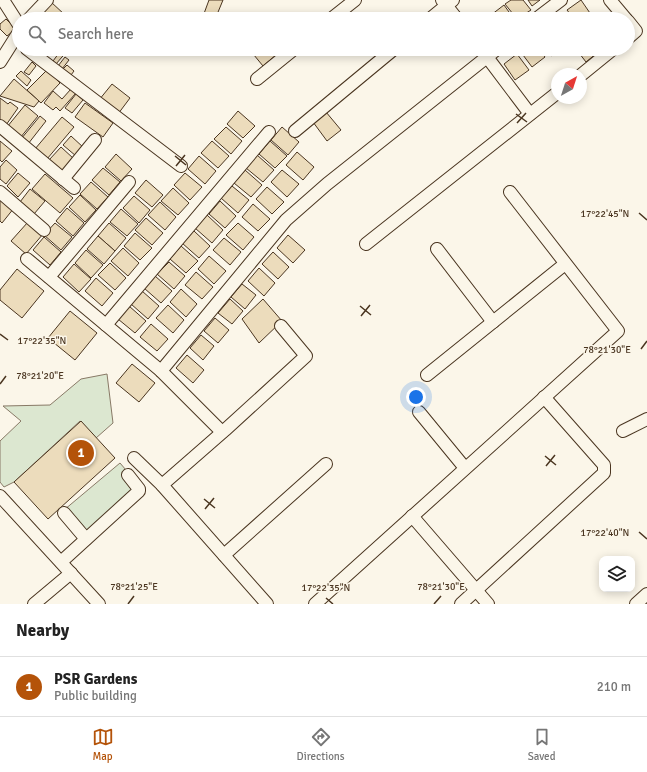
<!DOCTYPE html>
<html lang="en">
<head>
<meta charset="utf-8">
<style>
  :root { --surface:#fff; --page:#f2f2f2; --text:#222; --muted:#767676; --line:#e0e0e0; --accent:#b45309 }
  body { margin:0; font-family:Signika,sans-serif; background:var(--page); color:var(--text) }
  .controls { position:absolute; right:12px; bottom:12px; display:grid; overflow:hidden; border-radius:8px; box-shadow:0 2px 10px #0003 }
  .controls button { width:36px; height:36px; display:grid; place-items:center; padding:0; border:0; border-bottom:1px solid var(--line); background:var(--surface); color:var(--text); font:20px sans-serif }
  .compass { position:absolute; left:551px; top:68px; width:36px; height:36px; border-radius:50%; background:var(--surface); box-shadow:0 2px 10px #0003; rotate:39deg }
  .you { position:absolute; left:416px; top:397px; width:14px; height:14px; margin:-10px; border:3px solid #fff; border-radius:50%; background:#1a73e8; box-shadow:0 0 0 6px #1a73e833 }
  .badge { display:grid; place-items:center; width:26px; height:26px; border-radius:50%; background:var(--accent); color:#fff; font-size:13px; font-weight:700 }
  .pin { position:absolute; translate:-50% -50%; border:2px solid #fff; box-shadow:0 1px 4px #0006 }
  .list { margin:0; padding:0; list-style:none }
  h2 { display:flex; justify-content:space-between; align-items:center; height:52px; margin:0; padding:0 16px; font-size:17px }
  h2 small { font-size:13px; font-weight:400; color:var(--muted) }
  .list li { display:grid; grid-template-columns:26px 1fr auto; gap:12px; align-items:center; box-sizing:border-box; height:60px; padding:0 16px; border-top:1px solid var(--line) }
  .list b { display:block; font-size:15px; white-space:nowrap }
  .list p { margin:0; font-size:13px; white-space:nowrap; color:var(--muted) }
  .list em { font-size:13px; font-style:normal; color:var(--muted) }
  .icon { flex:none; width:22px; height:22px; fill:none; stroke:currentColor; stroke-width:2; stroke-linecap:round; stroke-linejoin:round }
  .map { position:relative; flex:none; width:647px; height:604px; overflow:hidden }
  .search { position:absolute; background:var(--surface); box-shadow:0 2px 10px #0003; left:12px; right:12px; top:12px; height:44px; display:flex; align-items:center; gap:10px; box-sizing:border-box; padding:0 14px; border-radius:22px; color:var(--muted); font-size:15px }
  .sheet { height:112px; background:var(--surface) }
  nav { display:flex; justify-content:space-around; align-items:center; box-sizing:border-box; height:56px; border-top:1px solid var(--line); background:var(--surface); font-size:11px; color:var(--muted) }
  nav a { display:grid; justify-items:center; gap:2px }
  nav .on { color:var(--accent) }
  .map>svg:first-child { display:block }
  .green { fill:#dce7d0; stroke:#887966 }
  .building { fill:#ecdcbc; stroke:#4a3520 }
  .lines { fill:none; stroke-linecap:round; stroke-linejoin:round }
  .minor-casing { stroke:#4a3520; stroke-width:14 }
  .minor { stroke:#fbf6e9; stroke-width:12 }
  .ticks { fill:none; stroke:#4a3520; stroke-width:1.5 }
  .ticks-label { font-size:10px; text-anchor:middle; fill:#4a3520; stroke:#fbf6e9; stroke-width:3; stroke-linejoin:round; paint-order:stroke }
</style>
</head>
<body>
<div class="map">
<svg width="647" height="604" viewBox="0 0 647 604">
  <rect width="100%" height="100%" fill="#fbf6e9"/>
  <g class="green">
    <polygon points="107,374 113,423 96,438 80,421 14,482 4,487 0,482 0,441 21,421 3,406 50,405 81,379"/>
    <polygon points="120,463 144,491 88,538 64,510"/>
  </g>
  <g class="building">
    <polygon points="209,0 223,0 216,17 221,19 202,19"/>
    <polygon points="511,0 523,0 531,10 517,19 505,4"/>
    <polygon points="528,0 540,0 532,6"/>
    <polygon points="581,0 592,16 588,19 574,19 567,10"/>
    <polygon points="51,2 65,15 62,19 43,19 39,15"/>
    <polygon points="504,5 514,19 494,19 491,15"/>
    <polygon points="6,19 16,29 7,36 0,29 0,24"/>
    <polygon points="62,49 68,50 56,64 53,61"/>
    <polygon points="249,49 271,49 276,55 263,66"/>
    <polygon points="522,49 539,49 545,57 532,67 520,51"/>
    <polygon points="546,49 560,49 551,56"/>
    <polygon points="576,49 594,49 597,53 586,62"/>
    <polygon points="517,54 529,70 515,80 504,64"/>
    <polygon points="65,57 69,60 62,69 58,66"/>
    <polygon points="32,62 36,66 29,75 24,72"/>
    <polygon points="67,65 74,71 71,75 63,69"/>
    <polygon points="47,70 60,83 41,103 27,90"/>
    <polygon points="21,71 31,80 27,86 16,76"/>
    <polygon points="14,79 39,101 34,107 0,96"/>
    <polygon points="112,84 130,98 118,114 99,100"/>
    <polygon points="71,89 76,93 60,111 56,107 53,110 44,103 53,91 62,99"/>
    <polygon points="76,94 83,100 72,113 65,108"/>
    <polygon points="0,98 8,104 10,102 18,108 6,125 0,120"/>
    <polygon points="85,103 113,123 103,137 75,117"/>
    <polygon points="25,105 38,116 20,138 7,127"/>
    <polygon points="238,111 255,126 243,138 227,124"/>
    <polygon points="326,112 341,130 327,141 313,122"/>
    <polygon points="40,116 46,121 28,144 21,139"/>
    <polygon points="62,117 74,127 47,159 35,149"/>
    <polygon points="226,127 242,141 231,154 214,139"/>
    <polygon points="282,127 299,142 288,155 271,140"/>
    <polygon points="71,136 84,148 76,156 63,145"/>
    <polygon points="0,141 12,151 2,162 0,160"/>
    <polygon points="212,141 229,156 218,168 201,153"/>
    <polygon points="270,141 287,156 275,168 259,154"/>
    <polygon points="61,147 74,159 63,172 49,160"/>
    <polygon points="297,152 314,167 303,180 286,165"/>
    <polygon points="116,154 132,169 121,181 105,167"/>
    <polygon points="257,155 274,170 263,182 246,168"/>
    <polygon points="199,156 216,171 205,184 188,169"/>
    <polygon points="6,160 17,170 6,184 0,179 0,167"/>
    <polygon points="103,168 120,182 109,195 92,180"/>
    <polygon points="245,170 262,185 251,197 234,183"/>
    <polygon points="282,170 299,184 287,197 271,182"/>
    <polygon points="18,173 30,183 18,197 7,186"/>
    <polygon points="185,173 202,187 190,200 174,185"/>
    <polygon points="45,174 73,198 60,213 32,189"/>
    <polygon points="146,180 163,195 152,207 135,193"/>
    <polygon points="91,182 108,197 97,209 80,194"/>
    <polygon points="232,186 249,200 238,213 221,198"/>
    <polygon points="267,187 284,202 272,214 256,199"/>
    <polygon points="173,188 189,203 178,215 161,201"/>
    <polygon points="30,189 45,201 34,214 20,202"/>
    <polygon points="80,195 96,210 85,222 69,207"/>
    <polygon points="0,196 14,208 2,223 0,221"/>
    <polygon points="134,196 150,210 139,223 123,208"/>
    <polygon points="220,201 236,216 225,228 209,214"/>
    <polygon points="160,202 176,217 165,230 148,215"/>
    <polygon points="253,204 270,219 258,231 242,217"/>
    <polygon points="67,208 84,223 73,236 56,221"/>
    <polygon points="121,209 138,224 127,236 110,222"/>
    <polygon points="207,215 223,230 212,243 195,228"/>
    <polygon points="146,218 163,233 152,245 135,230"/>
    <polygon points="28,222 43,234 26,254 11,241"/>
    <polygon points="55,223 72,237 61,250 44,235"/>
    <polygon points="109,223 126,238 115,251 98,236"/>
    <polygon points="238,223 254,237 243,250 226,235"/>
    <polygon points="194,231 210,246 199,258 182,243"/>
    <polygon points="135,233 152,248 140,260 124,246"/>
    <polygon points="288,235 305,250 293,263 277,248"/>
    <polygon points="98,236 115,251 104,264 87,249"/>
    <polygon points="44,237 61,252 50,265 33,250"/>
    <polygon points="224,238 241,252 230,265 213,250"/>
    <polygon points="181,246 198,261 186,273 170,259"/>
    <polygon points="123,248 139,263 128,276 111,261"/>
    <polygon points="86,250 103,265 91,278 75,263"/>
    <polygon points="273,252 289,267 278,279 262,264"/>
    <polygon points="209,256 226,271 214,284 198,269"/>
    <polygon points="169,262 185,276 174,289 157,274"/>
    <polygon points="110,263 126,278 115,290 98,275"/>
    <polygon points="74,264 91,279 79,292 63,277"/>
    <polygon points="259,268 275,283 264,296 248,281"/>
    <polygon points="17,269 44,291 22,318 0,300 0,290"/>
    <polygon points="196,272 213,287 202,299 185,285"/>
    <polygon points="155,276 172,291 161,303 144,288"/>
    <polygon points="96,278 113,293 102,306 85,291"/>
    <polygon points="242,284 256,295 245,309 231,297"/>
    <polygon points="181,289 197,304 186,317 170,302"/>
    <polygon points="142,291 159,306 148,319 131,304"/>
    <polygon points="230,299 243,311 232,324 218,313"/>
    <polygon points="263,299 282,321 259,343 242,319"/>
    <polygon points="168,305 184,320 173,333 156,318"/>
    <polygon points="129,306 146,321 135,333 118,319"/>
    <polygon points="70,311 97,333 75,360 48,338"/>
    <polygon points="215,318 229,330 218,343 204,331"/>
    <polygon points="151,324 168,339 157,351 140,337"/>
    <polygon points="201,335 214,346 203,360 190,348"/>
    <polygon points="187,355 204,370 193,383 176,368"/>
    <polygon points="132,364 155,383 139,402 116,383"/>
    <polygon points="81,421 115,458 48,519 14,482"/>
  </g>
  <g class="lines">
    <defs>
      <g id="minor">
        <polyline points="3,0 19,25"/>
        <polyline points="442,0 457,19"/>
        <polyline points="610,0 626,19"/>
        <polyline points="29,19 47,0"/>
        <polyline points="331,19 355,0"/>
        <polyline points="430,19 453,0"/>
        <polyline points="536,19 561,0"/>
        <polyline points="628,21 636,31 628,38"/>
        <polyline points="27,49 181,166"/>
        <polyline points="481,49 530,114"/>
        <polyline points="0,62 19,32"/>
        <polyline points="581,75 613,49"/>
        <polyline points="257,79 294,49"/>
        <polyline points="0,126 74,188"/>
        <polyline points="295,131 394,49"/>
        <polyline points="63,179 95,140"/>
        <polyline points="0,192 44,230"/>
        <polyline points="366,244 557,93"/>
        <polyline points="437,249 493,322"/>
        <polyline points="27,259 161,371 222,432"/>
        <polyline points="49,277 129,182"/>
        <polyline points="106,325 269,132"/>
        <polyline points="161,371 286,220 327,184 497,49"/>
        <polyline points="427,375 565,264"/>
        <polyline points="419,412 465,468"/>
        <polyline points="623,431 647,419"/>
        <polyline points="134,458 162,485 267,604"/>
        <polyline points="162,485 225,430 306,356 281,326"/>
        <polyline points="0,496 99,604"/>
        <polyline points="64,513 86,539"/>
        <polyline points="412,516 488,604"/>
        <polyline points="224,555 326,464"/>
        <polyline points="61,562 139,491 139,489 128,475"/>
        <polyline points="34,604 71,573"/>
        <polyline points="315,604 618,331 510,192"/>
        <polyline points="461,604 604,473 604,465 544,397"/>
        <polyline points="636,604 647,594"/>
      </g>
    </defs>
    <use href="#minor" class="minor-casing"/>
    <use href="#minor" class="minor"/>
  </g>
  <path class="ticks" d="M 516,114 L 527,122M 517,123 L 526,113M 175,156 L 186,165M 176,166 L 185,155M 639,213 L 647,220M 360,306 L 371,315M 361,316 L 370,305M 0,334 L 8,340M 641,349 L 647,341M 0,384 L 6,376M 545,456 L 556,465M 546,466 L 555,455M 204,499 L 215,508M 205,509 L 214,498M 639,532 L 647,539M 326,598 L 333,604M 128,604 L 134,596M 434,604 L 441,596"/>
  <g class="ticks-label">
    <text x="605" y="217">17°22'45"N</text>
    <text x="42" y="344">17°22'35"N</text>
    <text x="607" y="353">78°21'30"E</text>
    <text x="40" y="379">78°21'20"E</text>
    <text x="605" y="536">17°22'40"N</text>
    <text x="134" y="590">78°21'25"E</text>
    <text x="441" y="590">78°21'30"E</text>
    <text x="326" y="591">17°22'35"N</text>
  </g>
</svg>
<div class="controls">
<button><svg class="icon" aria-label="layers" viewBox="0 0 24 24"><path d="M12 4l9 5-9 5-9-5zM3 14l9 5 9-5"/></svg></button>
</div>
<svg class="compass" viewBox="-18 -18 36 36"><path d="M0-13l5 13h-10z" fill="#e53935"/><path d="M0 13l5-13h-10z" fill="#767676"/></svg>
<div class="you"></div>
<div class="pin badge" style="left:81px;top:453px">1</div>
<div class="search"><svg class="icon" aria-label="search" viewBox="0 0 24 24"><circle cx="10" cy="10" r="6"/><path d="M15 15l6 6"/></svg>Search here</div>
</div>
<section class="sheet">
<h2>Nearby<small></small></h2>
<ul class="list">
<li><span class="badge">1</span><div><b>PSR Gardens</b><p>Public building</p></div><em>210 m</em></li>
</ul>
</section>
<nav>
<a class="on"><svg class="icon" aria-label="map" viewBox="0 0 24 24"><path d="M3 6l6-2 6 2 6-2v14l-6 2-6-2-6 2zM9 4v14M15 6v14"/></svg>Map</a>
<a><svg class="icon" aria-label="directions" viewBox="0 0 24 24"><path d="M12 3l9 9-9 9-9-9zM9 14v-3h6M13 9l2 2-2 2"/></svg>Directions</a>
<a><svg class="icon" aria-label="saved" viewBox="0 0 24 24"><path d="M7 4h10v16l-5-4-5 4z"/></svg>Saved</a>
</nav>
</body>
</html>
